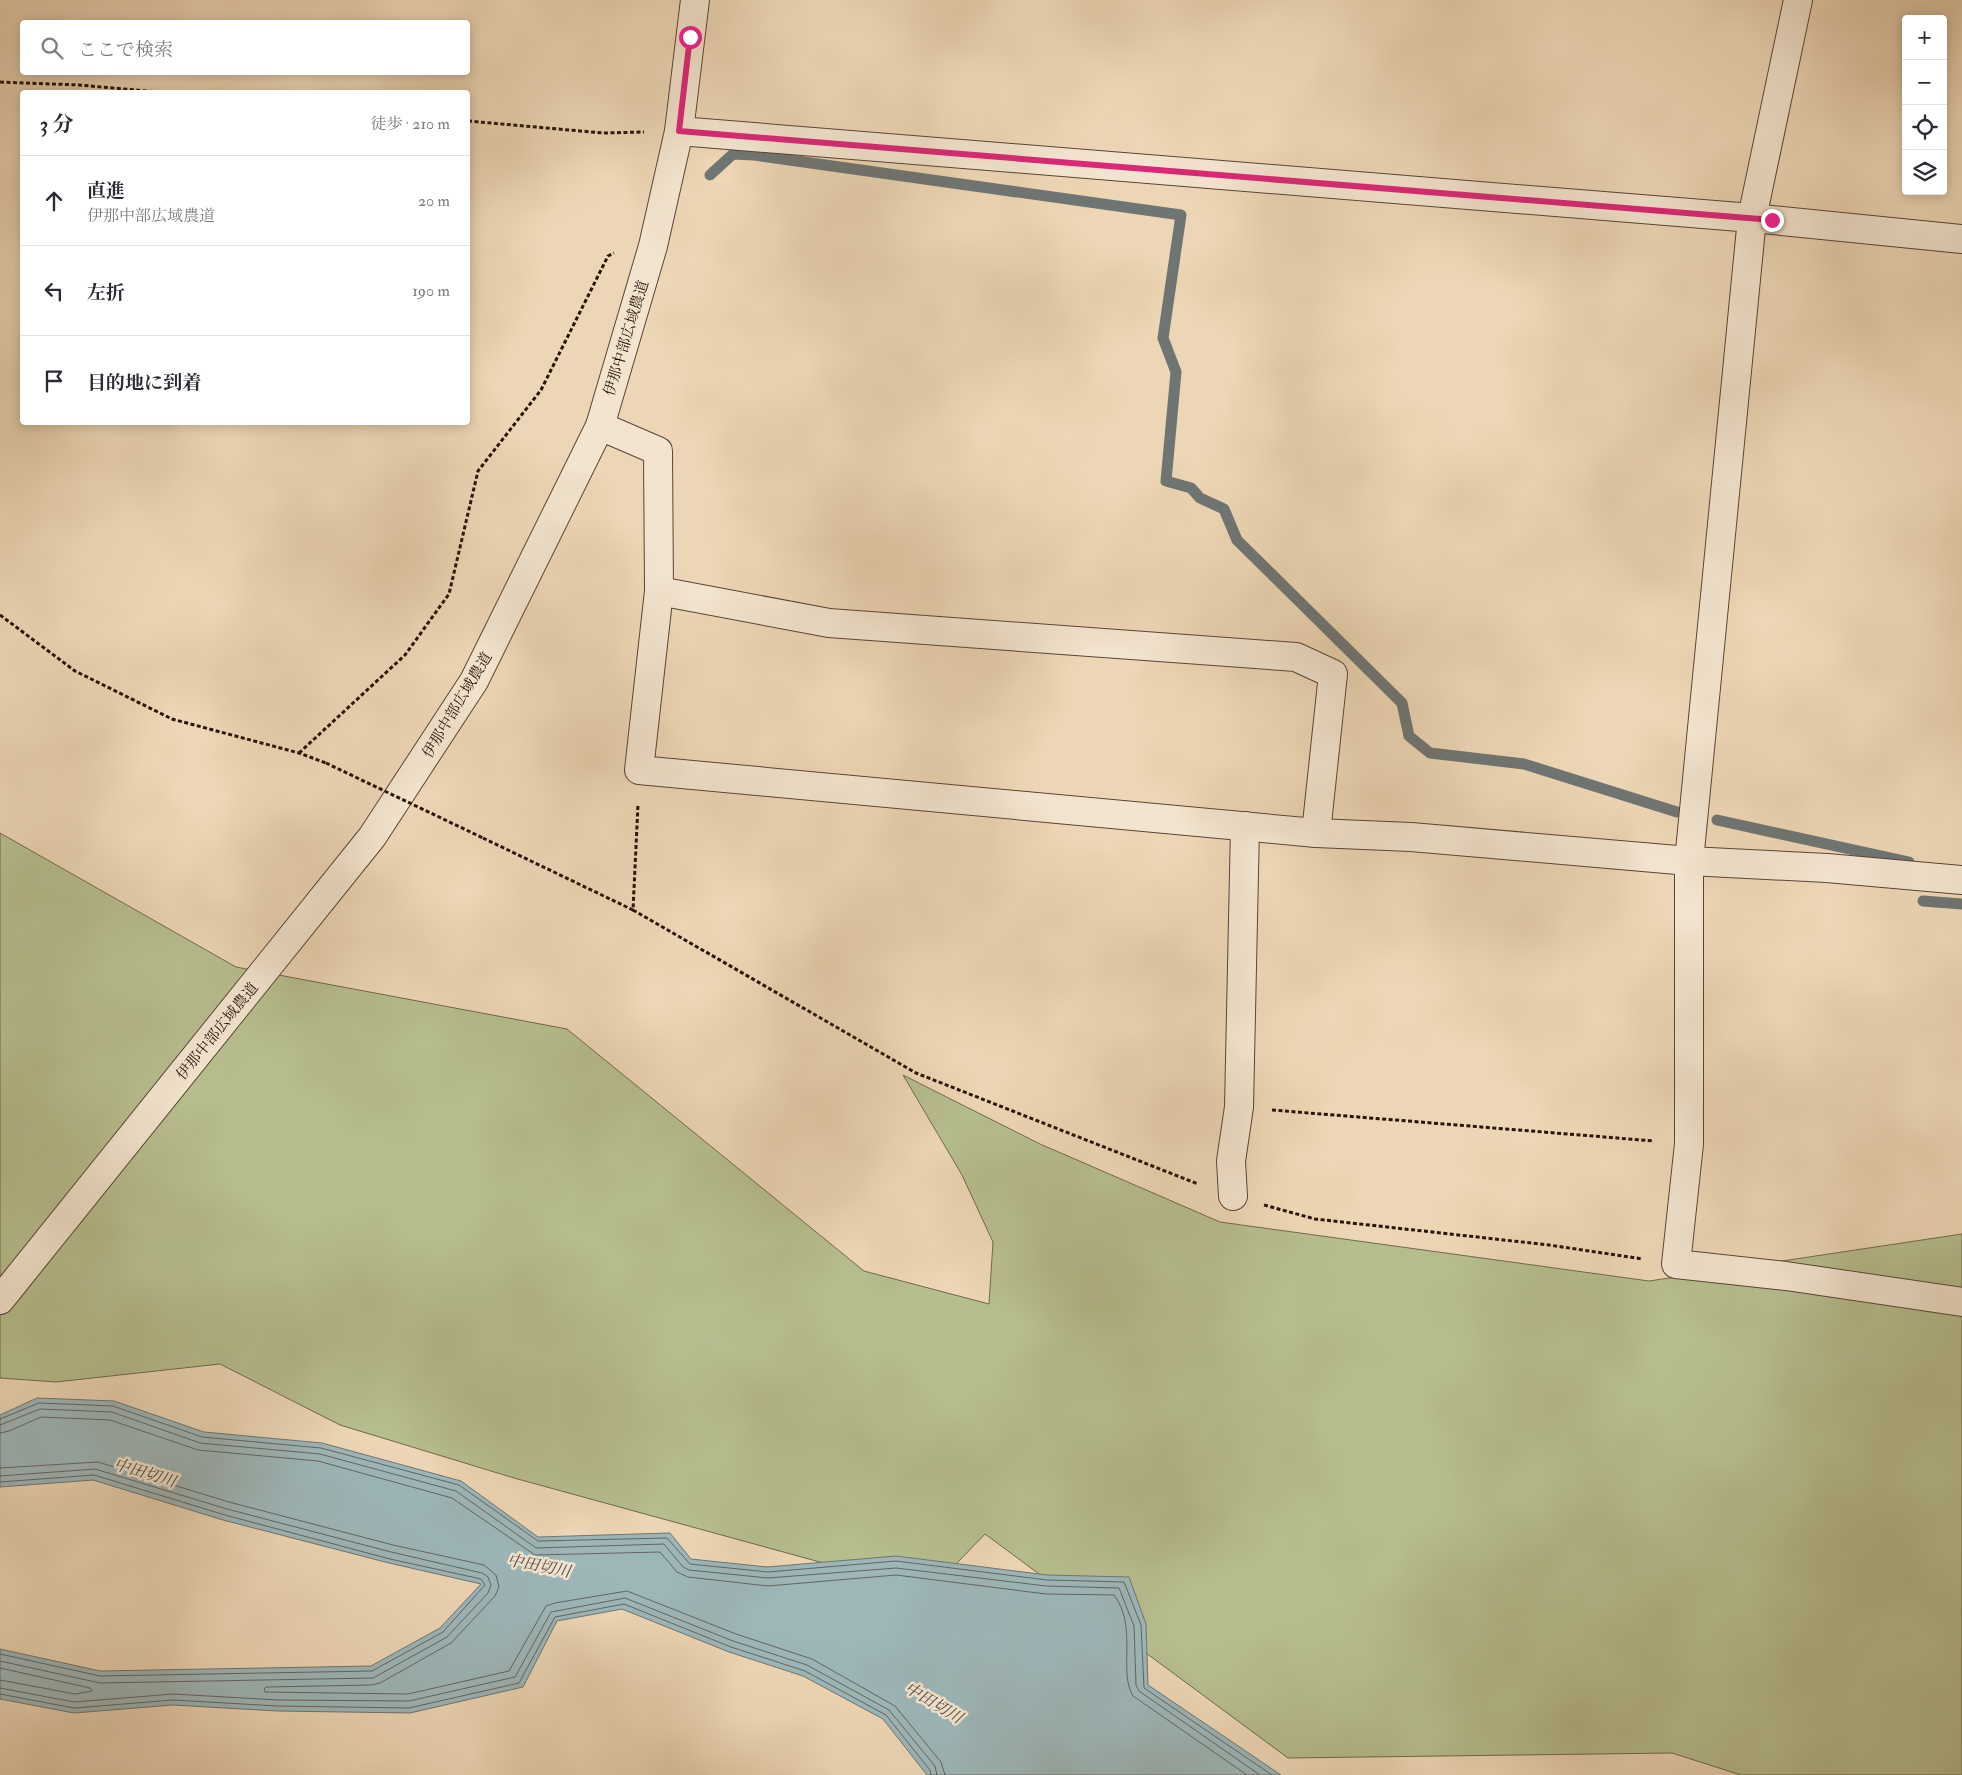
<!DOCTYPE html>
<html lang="ja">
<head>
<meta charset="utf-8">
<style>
  :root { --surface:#fff; --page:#f7f7f7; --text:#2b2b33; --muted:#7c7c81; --line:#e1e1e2 }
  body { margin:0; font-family:"IM FELL Double Pica","Noto Serif JP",serif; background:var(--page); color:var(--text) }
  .controls { position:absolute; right:15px; top:15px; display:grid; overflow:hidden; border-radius:5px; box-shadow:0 2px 12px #0003 }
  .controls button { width:45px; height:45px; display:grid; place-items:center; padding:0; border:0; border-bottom:1px solid var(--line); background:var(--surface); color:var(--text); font:25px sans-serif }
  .stop { position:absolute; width:15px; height:15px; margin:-11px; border:4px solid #db2777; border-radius:50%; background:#fff }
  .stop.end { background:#db2777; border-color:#fff; box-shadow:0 1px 5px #0008 }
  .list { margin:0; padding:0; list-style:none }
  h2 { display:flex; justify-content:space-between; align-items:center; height:65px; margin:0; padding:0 20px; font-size:21px }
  h2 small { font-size:16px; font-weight:400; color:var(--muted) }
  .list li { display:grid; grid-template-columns:32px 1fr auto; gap:15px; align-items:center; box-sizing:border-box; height:90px; padding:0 20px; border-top:1px solid var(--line) }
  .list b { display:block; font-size:19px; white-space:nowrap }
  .list p { margin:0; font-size:16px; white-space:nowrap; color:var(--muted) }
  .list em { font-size:16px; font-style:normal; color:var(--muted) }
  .icon { flex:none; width:28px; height:28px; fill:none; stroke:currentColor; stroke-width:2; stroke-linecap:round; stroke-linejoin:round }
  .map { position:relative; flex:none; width:1962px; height:1775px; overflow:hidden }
  .search { position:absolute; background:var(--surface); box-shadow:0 2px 12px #0003; left:20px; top:20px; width:450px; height:55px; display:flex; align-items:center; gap:12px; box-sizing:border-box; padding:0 18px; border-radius:5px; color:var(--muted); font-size:19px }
  .panel { position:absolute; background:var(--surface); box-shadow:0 2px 12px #0003; left:20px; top:90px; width:450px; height:335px; border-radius:5px }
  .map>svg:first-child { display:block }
  .green { fill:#b7be8e; stroke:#70694c }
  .water { fill:#9db6b8; stroke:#6f7573 }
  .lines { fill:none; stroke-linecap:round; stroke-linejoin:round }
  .shore { stroke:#636562; stroke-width:1 }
  .stream { stroke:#6f7573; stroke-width:11 }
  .minor-casing { stroke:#5a4436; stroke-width:30 }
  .path { stroke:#29140b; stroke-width:3; stroke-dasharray:4 2.5; stroke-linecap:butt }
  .minor { stroke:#f3e4cf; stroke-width:28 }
  .path-bridge { stroke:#29140b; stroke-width:3; stroke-dasharray:4 2.5; stroke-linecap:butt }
  .route { stroke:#db2777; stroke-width:6 }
  .labels { text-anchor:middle; stroke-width:5; stroke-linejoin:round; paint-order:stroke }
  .street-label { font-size:15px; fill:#29140b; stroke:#f3e4cf }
  .water-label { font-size:16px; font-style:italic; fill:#524d48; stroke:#f3e4cf }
</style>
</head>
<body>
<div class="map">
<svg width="1962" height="1775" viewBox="0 0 1962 1775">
  <rect width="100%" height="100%" fill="#edd6b5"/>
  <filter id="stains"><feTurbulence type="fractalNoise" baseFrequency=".004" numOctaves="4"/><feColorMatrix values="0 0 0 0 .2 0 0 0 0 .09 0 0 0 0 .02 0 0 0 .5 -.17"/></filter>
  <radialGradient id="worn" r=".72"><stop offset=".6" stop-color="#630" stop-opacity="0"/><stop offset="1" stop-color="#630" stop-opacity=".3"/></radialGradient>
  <polygon class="green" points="0,833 236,967 567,1029 864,1271 989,1304 993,1242 962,1175 903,1075 1040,1144 1220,1222 1649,1281 1962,1234 1962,1775 1741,1775 1672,1753 1288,1758 985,1534 929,1592 514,1478 340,1425 220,1364 56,1382 0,1378"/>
  <polygon class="water" points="37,1398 114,1401 204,1432 322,1443 461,1481 538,1537 670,1533 691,1559 767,1567 896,1556 1047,1575 1129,1577 1146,1624 1148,1685 1281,1775 927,1775 883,1719 803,1676 729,1652 622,1609 557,1621 523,1687 410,1713 278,1711 173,1705 74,1713 0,1699 0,1649 100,1671 371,1666 440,1628 481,1584 389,1563 223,1520 93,1480 0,1487 0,1415"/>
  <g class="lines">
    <g class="shore">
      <polyline points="0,1419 39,1403 113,1406 202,1437 321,1448 459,1485 538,1541 667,1538 690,1564 768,1572 896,1561 1047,1580 1124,1582 1141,1625 1144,1688 1272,1775"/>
      <polyline points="0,1425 40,1409 112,1412 200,1443 320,1454 456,1491 536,1548 664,1544 683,1567 689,1570 768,1578 896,1568 1046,1586 1119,1588 1134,1626 1136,1685 1139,1691 1260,1775"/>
      <path d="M 0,1433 L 9,1431 L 41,1417 L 110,1420 L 198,1450 L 318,1461 L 452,1498 L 535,1555 L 660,1552 L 677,1572 L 688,1577 L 768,1586 L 896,1575 L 1046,1594 L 1114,1595 C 1138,1626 1118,1672 1133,1696 L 1247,1775"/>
      <polyline points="0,1468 98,1462 229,1502 393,1545 484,1565 496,1575 499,1587 495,1596 451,1643 380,1683 371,1685 266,1687 264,1689 265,1692 408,1694 509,1671 546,1606 555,1603 627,1591 736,1634 812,1659 895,1706 941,1762 945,1775"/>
      <polyline points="0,1476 95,1469 227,1509 391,1552 482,1573 488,1577 491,1585 488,1593 447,1637 373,1678 100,1683 0,1661"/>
      <polyline points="0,1482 94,1475 225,1515 390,1559 481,1579 485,1585 443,1632 372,1671 100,1676 0,1654"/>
      <polyline points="0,1668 90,1688 92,1691 75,1694 0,1680"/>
      <polyline points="0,1688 74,1702 173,1694 278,1700 409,1701 515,1677 551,1612 625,1598 733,1641 807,1665 889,1710 935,1766 937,1775"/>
      <polyline points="0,1694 74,1708 173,1700 278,1706 409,1708 519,1683 555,1617 624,1604 731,1647 805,1671 886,1715 930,1770 931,1775"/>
    </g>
    <g class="stream">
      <polyline points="710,175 733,154 754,155 1181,215 1163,338 1176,372 1166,481 1191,488 1200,498 1224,509 1237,540 1402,703 1409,736 1430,753 1524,764 1677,812"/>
      <polyline points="1717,820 1909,862"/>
      <polyline points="1923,901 1962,904"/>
    </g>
    <defs>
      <g id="minor">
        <polyline points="1798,0 1752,218 1689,861 1689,1144 1676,1264 1786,1276 1962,1302"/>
        <polyline points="679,131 1752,218 1962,239"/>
        <polyline points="600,426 658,451 659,591 639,770 1316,833 1411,837 1689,861 1827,868 1962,880"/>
        <polyline points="659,591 829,623 1296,657 1333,674 1316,833"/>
        <polyline points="1233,1196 1231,1161 1239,1107 1245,826"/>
        <polyline points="0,1300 372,837 474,681 600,426 653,246 679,131 695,0"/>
      </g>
    </defs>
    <use href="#minor" class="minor-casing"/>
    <g class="path">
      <polyline points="0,82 79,85 158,92"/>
      <polyline points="468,121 603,133 644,132"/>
      <polyline points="0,615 75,671 172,719 299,753 326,763"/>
      <polyline points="299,753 405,655 449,594 478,471 541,390 608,256 614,253"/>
      <polyline points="483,838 633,910 638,804"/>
      <polyline points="633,910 916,1073 1198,1184"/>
      <polyline points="1272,1110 1654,1141"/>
      <polyline points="1264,1205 1315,1219 1549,1245 1643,1259"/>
    </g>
    <use href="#minor" class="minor"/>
    <polyline class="path-bridge" points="326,763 483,838"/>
  </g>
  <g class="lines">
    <polyline class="route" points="690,37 679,131 1772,220"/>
  </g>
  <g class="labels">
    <g class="street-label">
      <text transform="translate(626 338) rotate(-73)" y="5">伊那中部広域農道</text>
      <text transform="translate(457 705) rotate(-59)" y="5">伊那中部広域農道</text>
      <text transform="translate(217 1031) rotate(-51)" y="5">伊那中部広域農道</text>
    </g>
    <g class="water-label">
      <text transform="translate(145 1472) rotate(17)" y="6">中田切川</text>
      <text transform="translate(539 1565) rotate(11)" y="6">中田切川</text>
      <text transform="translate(934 1702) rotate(31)" y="6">中田切川</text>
    </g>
  </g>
  <rect width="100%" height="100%" filter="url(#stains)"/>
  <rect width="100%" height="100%" fill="url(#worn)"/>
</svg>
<div class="controls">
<button>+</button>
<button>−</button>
<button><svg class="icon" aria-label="locate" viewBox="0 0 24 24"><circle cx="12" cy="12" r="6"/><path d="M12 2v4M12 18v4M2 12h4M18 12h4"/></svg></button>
<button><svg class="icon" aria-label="layers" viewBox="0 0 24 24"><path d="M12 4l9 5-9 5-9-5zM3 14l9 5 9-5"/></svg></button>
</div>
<div class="stop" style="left:690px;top:37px"></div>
<div class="stop end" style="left:1772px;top:220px"></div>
<div class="search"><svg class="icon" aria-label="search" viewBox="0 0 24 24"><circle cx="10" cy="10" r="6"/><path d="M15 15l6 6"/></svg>ここで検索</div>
<section class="panel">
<h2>3 分<small>徒歩 · 210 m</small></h2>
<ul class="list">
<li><svg class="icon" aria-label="ahead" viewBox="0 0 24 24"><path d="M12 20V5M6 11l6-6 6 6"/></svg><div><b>直進</b><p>伊那中部広域農道</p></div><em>20 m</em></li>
<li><svg class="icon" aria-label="left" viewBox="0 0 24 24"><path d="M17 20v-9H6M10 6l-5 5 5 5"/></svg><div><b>左折</b></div><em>190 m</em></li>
<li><svg class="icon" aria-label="arrive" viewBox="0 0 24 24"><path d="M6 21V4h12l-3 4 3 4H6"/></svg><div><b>目的地に到着</b></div></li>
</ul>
</section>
</div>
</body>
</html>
